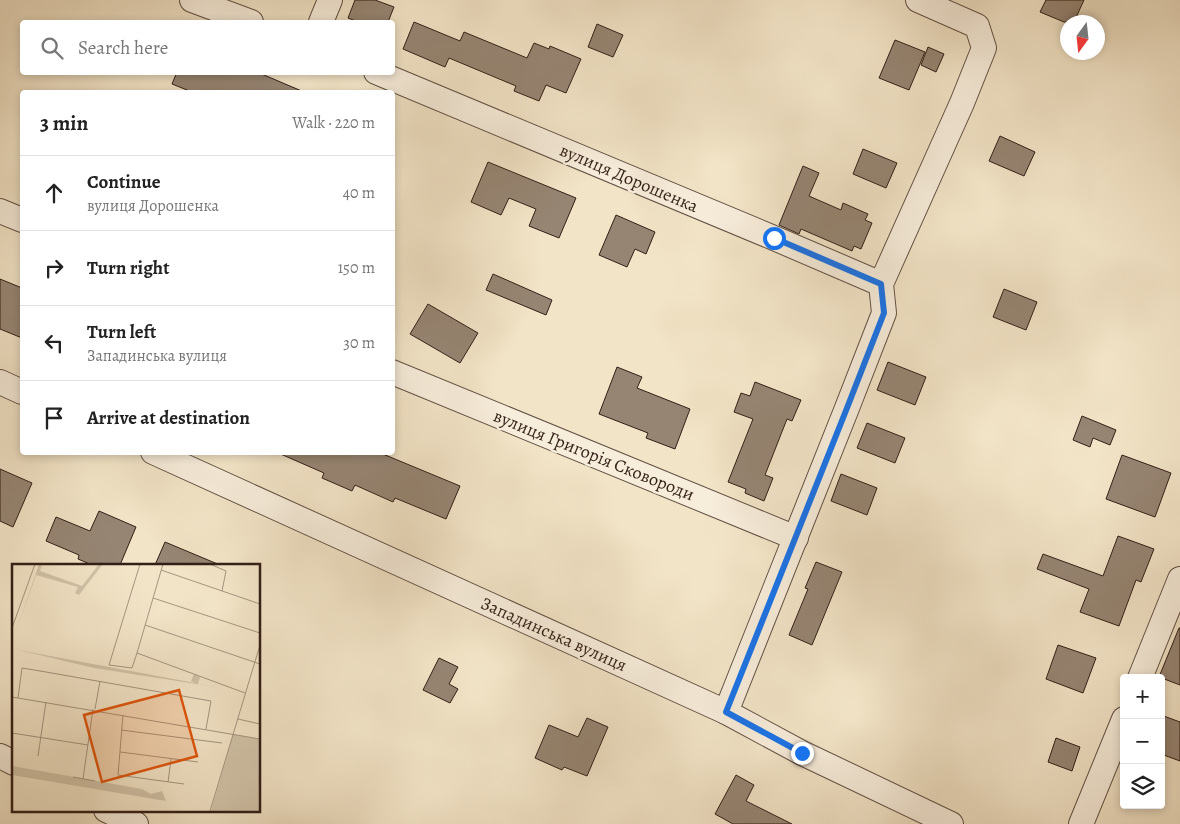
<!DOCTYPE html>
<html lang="en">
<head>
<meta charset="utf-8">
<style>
  :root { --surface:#fff; --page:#f6f6f6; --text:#222; --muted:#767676; --line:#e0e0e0 }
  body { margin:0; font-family:Alegreya,serif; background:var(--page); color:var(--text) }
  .controls { position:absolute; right:15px; bottom:15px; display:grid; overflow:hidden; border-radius:5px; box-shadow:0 2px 8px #0003 }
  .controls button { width:45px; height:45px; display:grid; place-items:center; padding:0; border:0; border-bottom:1px solid var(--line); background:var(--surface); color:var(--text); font:25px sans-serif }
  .compass { position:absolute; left:1060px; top:15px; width:45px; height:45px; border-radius:50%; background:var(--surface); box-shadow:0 2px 8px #0003; rotate:195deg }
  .stop { position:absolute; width:15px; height:15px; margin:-11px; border:4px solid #1a73e8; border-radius:50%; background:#fff }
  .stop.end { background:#1a73e8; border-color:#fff; box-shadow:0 1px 5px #0008 }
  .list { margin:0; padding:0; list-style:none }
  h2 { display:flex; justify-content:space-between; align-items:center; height:65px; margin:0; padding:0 20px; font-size:21px }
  h2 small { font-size:16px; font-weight:400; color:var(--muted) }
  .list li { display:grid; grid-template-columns:32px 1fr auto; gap:15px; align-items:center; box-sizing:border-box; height:75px; padding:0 20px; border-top:1px solid var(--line) }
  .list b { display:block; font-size:19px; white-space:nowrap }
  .list p { margin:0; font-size:16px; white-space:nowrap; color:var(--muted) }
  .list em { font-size:16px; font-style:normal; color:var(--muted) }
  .icon { flex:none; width:28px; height:28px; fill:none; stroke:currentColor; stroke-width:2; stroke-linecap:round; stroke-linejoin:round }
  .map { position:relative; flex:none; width:1180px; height:824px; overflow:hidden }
  .search { position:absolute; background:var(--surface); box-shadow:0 2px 8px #0003; left:20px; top:20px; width:375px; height:55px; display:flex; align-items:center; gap:12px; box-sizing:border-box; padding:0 18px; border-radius:5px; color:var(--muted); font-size:19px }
  .panel { position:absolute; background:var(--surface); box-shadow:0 2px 8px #0003; left:20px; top:90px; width:375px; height:365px; border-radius:5px }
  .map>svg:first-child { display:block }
  .building { fill:#968573; stroke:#321f17 }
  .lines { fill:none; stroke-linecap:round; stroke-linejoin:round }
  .street-casing { stroke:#625043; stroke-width:26 }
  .street { stroke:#f7eddb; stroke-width:24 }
  .route { stroke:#1a73e8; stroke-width:6 }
  .labels { text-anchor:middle; stroke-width:5; stroke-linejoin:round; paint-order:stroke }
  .street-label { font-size:18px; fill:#321f17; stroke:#f7eddb }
  .inset-road { fill:none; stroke:#a59581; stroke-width:1 }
  .view { fill:#df560d; fill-opacity:0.15; stroke:#df560d; stroke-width:2.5 }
  .inset-edge { fill:none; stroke:#321f17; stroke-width:2.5 }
</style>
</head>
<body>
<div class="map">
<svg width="1180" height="824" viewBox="0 0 1180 824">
  <rect width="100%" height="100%" fill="#f2e4c7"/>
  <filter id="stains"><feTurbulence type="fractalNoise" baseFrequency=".004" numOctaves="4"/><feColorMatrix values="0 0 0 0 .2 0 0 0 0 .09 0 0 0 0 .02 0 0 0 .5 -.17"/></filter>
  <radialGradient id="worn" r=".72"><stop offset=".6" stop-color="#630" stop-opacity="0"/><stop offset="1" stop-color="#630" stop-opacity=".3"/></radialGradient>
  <g class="building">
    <polygon points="355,0 375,0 394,7 388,22 358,22 348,18"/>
    <polygon points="1046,0 1084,0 1074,22 1064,22 1040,12"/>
    <polygon points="414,22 460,41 464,32 527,58 534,43 549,49 550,46 581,59 566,93 546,85 539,101 514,91 516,86 449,58 445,67 403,49"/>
    <polygon points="597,24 623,35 613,57 588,47"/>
    <polygon points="895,40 925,52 909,90 879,78"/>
    <polygon points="928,47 944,54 936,72 921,65"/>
    <polygon points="177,72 257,72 304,92 192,92 172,84"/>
    <polygon points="1000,136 1035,152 1024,176 989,161"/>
    <polygon points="863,149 897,163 886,188 853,174"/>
    <polygon points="488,162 576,198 559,238 529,226 536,209 509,198 501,215 471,202"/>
    <polygon points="803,166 819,173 809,196 841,210 843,203 868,214 865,220 872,223 861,249 854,246 852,251 801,229 799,234 779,225"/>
    <polygon points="616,215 655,232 646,254 635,249 627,267 599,255"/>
    <polygon points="493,274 552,300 546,315 486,290"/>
    <polygon points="0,279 22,288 22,338 0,329"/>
    <polygon points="1004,289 1037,302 1026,330 993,317"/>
    <polygon points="428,304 478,333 460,363 410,334"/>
    <polygon points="888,362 926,377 915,405 877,390"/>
    <polygon points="617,367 642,377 637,388 690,409 675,449 646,438 648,433 599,414"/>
    <polygon points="755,382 801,400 792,421 787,419 765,475 773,478 764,501 745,493 746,489 728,482 753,419 734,412 741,393 750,396"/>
    <polygon points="1082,416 1116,430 1110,445 1093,438 1090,447 1073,440"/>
    <polygon points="867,423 905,438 895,463 857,448"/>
    <polygon points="276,452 378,452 460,486 446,519 395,498 393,502 355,485 352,491 322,478 324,473"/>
    <polygon points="1122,455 1171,473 1155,517 1106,499"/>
    <polygon points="0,469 32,483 13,527 0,521"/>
    <polygon points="841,474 877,488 867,515 831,501"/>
    <polygon points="99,511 136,527 120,565 92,565 78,559 79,555 46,541 56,517 90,531"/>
    <polygon points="1118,536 1154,549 1141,582 1136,580 1119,626 1080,612 1089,589 1037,569 1043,554 1103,576"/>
    <polygon points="165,542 220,565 155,565"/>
    <polygon points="816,562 842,572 812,645 789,635 808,589 805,588"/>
    <polygon points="1179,628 1180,628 1180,685 1159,677"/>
    <polygon points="1058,645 1096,658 1083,693 1046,679"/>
    <polygon points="439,658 458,667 449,684 458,689 450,703 423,690"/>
    <polygon points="1161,715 1180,722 1180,761 1161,754"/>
    <polygon points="587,718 608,727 587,776 564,767 562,770 535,758 549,725 578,737"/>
    <polygon points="1056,738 1080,747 1072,771 1048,762"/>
    <polygon points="736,775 754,785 746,801 792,824 733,824 715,814"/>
  </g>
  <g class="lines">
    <defs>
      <g id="street">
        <polyline points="192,0 251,22"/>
        <polyline points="321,22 330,0"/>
        <polyline points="376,72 774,238 881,284"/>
        <polyline points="0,211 22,220"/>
        <polyline points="392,372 796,538"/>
        <polyline points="0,382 22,392"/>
        <polyline points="153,452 726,712 802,753 951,824"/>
        <polyline points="1140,678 1180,579"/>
        <polyline points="726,712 847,408 884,313 881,284 962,103 984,48 977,26 918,0"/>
        <polyline points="0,756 14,763"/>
        <polyline points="106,810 136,824"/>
        <polyline points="1081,824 1124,719"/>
      </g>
    </defs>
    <use href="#street" class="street-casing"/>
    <use href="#street" class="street"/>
  </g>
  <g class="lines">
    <polyline class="route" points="774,238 881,284 884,313 847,408 726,712 802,753"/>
  </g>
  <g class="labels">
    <g class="street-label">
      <text transform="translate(629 178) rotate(23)" y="6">вулиця Дорошенка</text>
      <text transform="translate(594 455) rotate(22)" y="6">вулиця Григорія Сковороди</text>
      <text transform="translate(554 634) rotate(24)" y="6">Западинська вулиця</text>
    </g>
  </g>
  <g transform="translate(12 564)">
    <rect width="248" height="248" fill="#f2e4c7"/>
    <path d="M 27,0 L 30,0 L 28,7 L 70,22 L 87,0 L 91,0 L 67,31 L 63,29 L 66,23 L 24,11 L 3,71 ZM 6,86 L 183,119 L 179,117 L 182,110 L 188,113 L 186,120 L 210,124 L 82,104 ZM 221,170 L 247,175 L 247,247 L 199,247 ZM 0,202 L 130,225 L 139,230 L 150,227 L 154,237 L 0,211 Z" fill="#d1c3a9"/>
    <path class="inset-road" d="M 151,0 L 125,89 L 233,129M 198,0 L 214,7 L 210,27M 149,6 L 248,40M 141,34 L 248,69M 133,61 L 248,100M 0,64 L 23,0M 125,89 L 120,104 L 97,101 L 128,0M 0,133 L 248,175M 6,134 L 10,104 L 34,108 L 199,137 L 194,165M 83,145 L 88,117M 111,151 L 106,211 L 172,220M 226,155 L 248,160M 109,166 L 210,179M 0,169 L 76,181M 108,188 L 186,198M 26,192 L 34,138M 61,213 L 83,217M 71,215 L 81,145M 156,218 L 159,195M 198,247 L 248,81"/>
    <path class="view" d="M 167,126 L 185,192 L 90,218 L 72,151 Z"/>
    <rect width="248" height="248" class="inset-edge"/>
  </g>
  <rect width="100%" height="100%" filter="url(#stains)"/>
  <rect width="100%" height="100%" fill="url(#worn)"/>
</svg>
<div class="controls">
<button>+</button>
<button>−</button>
<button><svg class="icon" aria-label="layers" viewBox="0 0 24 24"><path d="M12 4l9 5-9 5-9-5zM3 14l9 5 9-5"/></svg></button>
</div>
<svg class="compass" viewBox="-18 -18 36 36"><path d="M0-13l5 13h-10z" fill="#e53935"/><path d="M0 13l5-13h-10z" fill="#767676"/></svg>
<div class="stop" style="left:774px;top:238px"></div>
<div class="stop end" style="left:802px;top:753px"></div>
<div class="search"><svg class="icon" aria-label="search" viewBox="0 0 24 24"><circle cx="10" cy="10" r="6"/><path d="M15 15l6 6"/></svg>Search here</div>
<section class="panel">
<h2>3 min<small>Walk · 220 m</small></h2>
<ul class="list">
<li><svg class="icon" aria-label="ahead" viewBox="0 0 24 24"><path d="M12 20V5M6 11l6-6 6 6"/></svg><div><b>Continue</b><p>вулиця Дорошенка</p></div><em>40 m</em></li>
<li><svg class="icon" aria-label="right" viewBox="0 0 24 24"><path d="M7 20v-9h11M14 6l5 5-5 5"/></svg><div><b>Turn right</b></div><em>150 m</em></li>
<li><svg class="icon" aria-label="left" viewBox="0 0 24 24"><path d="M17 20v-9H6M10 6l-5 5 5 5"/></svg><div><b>Turn left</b><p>Западинська вулиця</p></div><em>30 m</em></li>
<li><svg class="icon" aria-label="arrive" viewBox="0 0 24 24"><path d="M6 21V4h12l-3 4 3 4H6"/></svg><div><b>Arrive at destination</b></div></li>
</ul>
</section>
</div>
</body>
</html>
